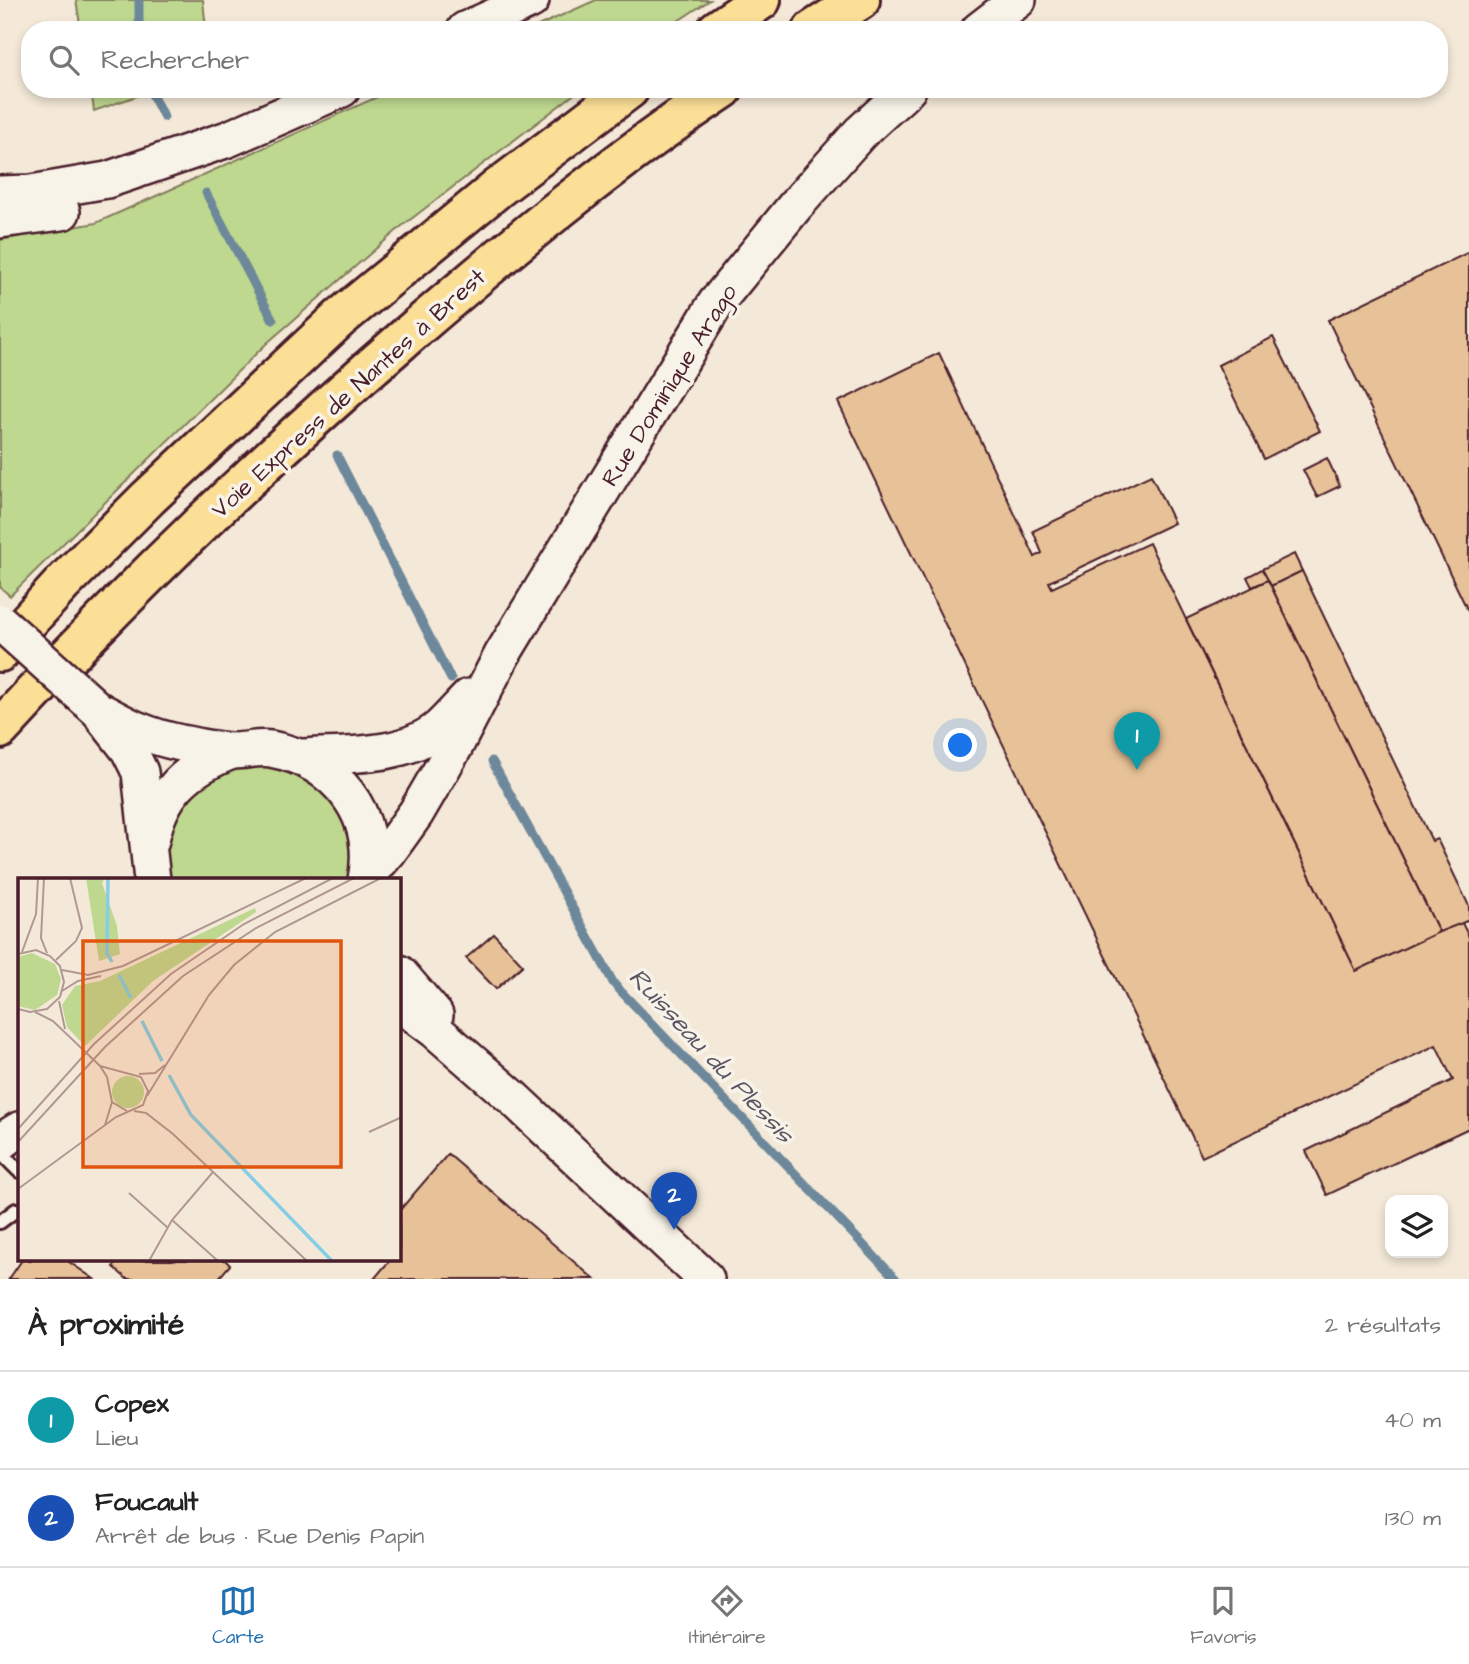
<!DOCTYPE html>
<html lang="fr">
<head>
<meta charset="utf-8">
<style>
  :root { --surface:#fff; --page:#f6f6f6; --text:#222; --muted:#767676; --line:#e0e0e0; --accent:#1f6fb2 }
  body { margin:0; font-family:"Architects Daughter",sans-serif; background:var(--page); color:var(--text) }
  .controls { position:absolute; right:21px; bottom:21px; display:grid; overflow:hidden; border-radius:14px; box-shadow:0 4px 10px #0003 }
  .controls button { width:63px; height:63px; display:grid; place-items:center; padding:0; border:0; border-bottom:2px solid var(--line); background:var(--surface); color:var(--text); font:35px sans-serif }
  .you { position:absolute; left:961px; top:746px; width:24px; height:24px; margin:-18px; border:5px solid #fff; border-radius:50%; background:#1a73e8; box-shadow:0 0 0 10px #1a73e833 }
  .badge { display:grid; place-items:center; width:46px; height:46px; border-radius:50%; background:var(--accent); color:#fff; font-size:23px; font-weight:700 }
  .pin { position:absolute; translate:-50% -58px; filter:drop-shadow(0 2px 4px #0008) }
  .pin::after { content:''; position:absolute; top:37px; width:24px; height:21px; background:inherit; clip-path:polygon(0 0,100% 0,50% 100%) }
  .list { margin:0; padding:0; list-style:none }
  h2 { display:flex; justify-content:space-between; align-items:center; height:91px; margin:0; padding:0 28px; font-size:30px }
  h2 small { font-size:23px; font-weight:400; color:var(--muted) }
  .list li { display:grid; grid-template-columns:46px 1fr auto; gap:21px; align-items:center; box-sizing:border-box; height:98px; padding:0 28px; border-top:2px solid var(--line) }
  .list b { display:block; font-size:26px; white-space:nowrap }
  .list p { margin:0; font-size:23px; white-space:nowrap; color:var(--muted) }
  .list em { font-size:23px; font-style:normal; color:var(--muted) }
  .icon { flex:none; width:38px; height:38px; fill:none; stroke:currentColor; stroke-width:2; stroke-linecap:round; stroke-linejoin:round }
  .map { position:relative; flex:none; width:1469px; height:1279px; overflow:hidden }
  .search { position:absolute; background:var(--surface); box-shadow:0 4px 10px #0003; left:21px; right:21px; top:21px; height:77px; display:flex; align-items:center; gap:18px; box-sizing:border-box; padding:0 24px; border-radius:28px; color:var(--muted); font-size:26px }
  .sheet { height:287px; background:var(--surface) }
  nav { display:flex; justify-content:space-around; align-items:center; box-sizing:border-box; height:98px; border-top:2px solid var(--line); background:var(--surface); font-size:19px; color:var(--muted) }
  nav a { display:grid; justify-items:center; gap:4px }
  nav .on { color:var(--accent) }
  .map>svg:first-child { display:block }
  .green { fill:#bed88f; stroke:#847c5d; stroke-width:2 }
  .lines { fill:none; stroke-linecap:round; stroke-linejoin:round }
  .stream { stroke:#6d889b; stroke-width:9 }
  .building { fill:#e7c298; stroke:#4a1f2b; stroke-width:2 }
  .lane-casing { stroke:#4a1f2b; stroke-width:18 }
  .secondary-casing { stroke:#4a1f2b; stroke-width:40 }
  .highway-casing { stroke:#4a1f2b; stroke-width:44 }
  .lane { stroke:#f7f3e8; stroke-width:12 }
  .secondary { stroke:#f7f3e8; stroke-width:35 }
  .highway { stroke:#fbdf96; stroke-width:38 }
  .secondary-bridge-casing { stroke:#4a1f2b; stroke-width:40; stroke-linecap:butt }
  .secondary-bridge { stroke:#f7f3e8; stroke-width:35 }
  .labels { text-anchor:middle; stroke-width:7; stroke-linejoin:round; paint-order:stroke }
  .street-label { font-size:24px; fill:#4a1f2b; stroke:#f7f3e8 }
  .water-label { font-size:26px; font-style:italic; fill:#5c5463; stroke:#f7f3e8 }
  .inset-river { fill:none; stroke:#85cee5; stroke-width:3.5 }
  .inset-road { fill:none; stroke:#b09893; stroke-width:2 }
  .view { fill:#e0560e; fill-opacity:0.15; stroke:#e0560e; stroke-width:3.5 }
  .inset-edge { fill:none; stroke:#4a1f2b; stroke-width:3.5 }
</style>
</head>
<body>
<div class="map">
<svg width="1469" height="1279" viewBox="0 0 1469 1279">
  <rect width="100%" height="100%" fill="#f4e9d8"/>
  <filter id="ink" filterUnits="userSpaceOnUse"><feTurbulence type="fractalNoise" baseFrequency=".0143" numOctaves="2"/><feDisplacementMap in="SourceGraphic" scale="14" xChannelSelector="R" yChannelSelector="G"/><feConvolveMatrix kernelMatrix="1 2 1 2 8 2 1 2 1" color-interpolation-filters="sRGB"/></filter>
  <g filter="url(#ink)">
    <g class="green">
      <polygon points="76,0 203,0 206,30 81,30"/>
      <polygon points="596,0 710,0 664,30 529,30"/>
      <polygon points="91,89 157,89 94,111"/>
      <polygon points="395,89 581,89 402,226 266,344 10,596 0,587 0,240 96,223"/>
      <path d="M 261,763 C 272,766 289,767 299,772 C 340,796 358,833 350,880 L 167,880 C 166,870 163,857 165,847 C 174,795 212,769 261,763 Z"/>
    </g>
    <g class="lines">
      <g class="stream">
        <polyline points="139,30 139,0"/>
        <polyline points="149,89 164,117"/>
        <polyline points="206,193 273,320"/>
        <polyline points="337,455 451,679"/>
        <polyline points="492,761 614,984 896,1279"/>
      </g>
    </g>
    <g class="building">
      <polygon points="1469,252 1469,613 1328,320"/>
      <polygon points="1273,337 1320,431 1264,459 1218,365"/>
      <polygon points="939,353 1035,557 1042,553 1033,531 1151,475 1174,523 1049,582 1052,588 1149,543 1356,971 1461,921 1469,937 1469,1128 1327,1195 1306,1151 1453,1080 1436,1045 1202,1157 838,402"/>
      <polygon points="1327,458 1340,486 1317,497 1303,470"/>
      <polygon points="1294,554 1302,571 1271,586 1262,569"/>
      <polygon points="1262,569 1268,580 1252,587 1247,577"/>
      <polygon points="1302,571 1432,841 1437,839 1469,906 1469,920 1462,923 1439,932 1271,586"/>
      <polygon points="1268,580 1439,932 1356,971 1186,619"/>
      <polygon points="494,934 523,965 496,989 466,958"/>
      <polygon points="448,1154 594,1279 374,1279 390,1260 399,1260 399,1211"/>
      <polygon points="22,1260 66,1260 94,1279 9,1279"/>
      <polygon points="119,1260 225,1260 230,1265 218,1279 127,1279 113,1267"/>
    </g>
    <g class="lines">
      <defs>
        <g id="lane">
          <polyline points="0,1152 19,1171"/>
          <polyline points="0,1222 16,1210"/>
        </g>
        <g id="secondary">
          <polyline points="465,30 531,0"/>
          <polyline points="979,30 1018,0"/>
          <polyline points="0,194 31,193 107,180 228,139 342,89"/>
          <polyline points="0,220 62,212"/>
          <path d="M 97,709 C 128,726 146,736 181,743 C 198,746 217,751 234,751 C 246,751 259,747 271,749 C 335,761 379,813 366,880"/>
          <polyline points="103,717 129,750 140,772 152,880"/>
          <path d="M 304,757 C 347,754 403,758 439,728 C 449,719 459,707 469,697"/>
          <path d="M 151,840 C 161,792 186,769 232,751"/>
          <polyline points="367,876 388,852 416,813 454,748 502,655 716,303 796,205 860,133 908,89"/>
          <polyline points="399,973 435,1015"/>
          <polyline points="399,1003 435,1030 512,1097 706,1279"/>
          <polyline points="0,1142 19,1130"/>
        </g>
        <g id="highway">
          <polyline points="717,30 761,0"/>
          <polyline points="813,30 860,0"/>
          <polyline points="0,652 63,583 148,498 340,318 498,188 629,89"/>
          <path d="M 0,729 C 127,590 265,459 407,336 C 508,249 611,163 723,89"/>
        </g>
      </defs>
      <use href="#lane" class="lane-casing"/>
      <use href="#secondary" class="secondary-casing"/>
      <use href="#highway" class="highway-casing"/>
      <use href="#lane" class="lane"/>
      <use href="#secondary" class="secondary"/>
      <use href="#highway" class="highway"/>
      <defs>
        <polyline id="secondary-bridge" points="0,622 97,709"/>
      </defs>
      <use href="#secondary-bridge" class="secondary-bridge-casing"/>
      <use href="#secondary-bridge" class="secondary-bridge"/>
    </g>
  </g>
  <g class="labels">
    <g class="street-label">
      <text transform="translate(669 385) rotate(-58)" y="8">Rue Dominique Arago</text>
      <text transform="translate(348 393) rotate(-42)" y="8">Voie Express de Nantes à Brest</text>
    </g>
    <g class="water-label">
      <text transform="translate(712 1055) rotate(47)" y="9">Ruisseau du Plessis</text>
    </g>
  </g>
  <g transform="translate(18 878)">
    <rect width="383" height="383" fill="#f4e9d8"/>
    <path d="M 68,0 L 87,0 L 84,5 L 99,48 L 102,76 L 81,83 ZM 237,30 L 238,34 L 135,103 L 67,168 L 49,149 L 44,127 L 57,108 L 82,103 ZM 14,75 L 37,86 L 43,101 L 39,117 L 17,132 L 0,128 L 0,79 ZM94 214a16 16 0 1 1 32 0a16 16 0 1 1-32 0Z" fill="#bed88f"/>
    <path class="inset-river" d="M 90,0 L 89,75 L 94,84M 101,97 L 113,120M 124,143 L 144,183M 151,197 L 173,237 L 314,383"/>
    <path class="inset-road" d="M 26,0 L 23,60 L 29,75M 4,74 L 18,36 L 20,0M 0,76 L 18,72 L 32,78 L 42,88 L 46,104 L 42,119 L 29,131 L 12,134 L 0,131M 38,82 L 58,63 L 64,50 L 52,0M 44,92 L 70,97 L 105,88 L 288,0M 44,113 L 60,103 L 83,98M 41,123 L 47,151M 17,134 L 35,143 L 82,188 L 89,199 L 94,224 L 109,233M 121,196 L 137,195 L 147,187M 129,218 L 191,117 L 216,87 L 257,54 L 363,0M 116,233 L 128,235 L 155,256 L 289,383M 87,247 L 94,224M 0,251 L 76,166 L 153,96 L 226,46 L 315,0M 351,254 L 384,239M 0,264 L 87,169 L 165,98 L 238,50 L 336,0M 0,311 L 98,239 L 125,227 L 130,213 L 123,199 L 82,188M 111,315 L 150,350M 154,342 L 200,383M 131,383 L 154,342 L 195,294"/>
    <path class="view" d="M 65,63 L 323,63 L 323,289 L 65,289 Z"/>
    <rect width="383" height="383" class="inset-edge"/>
  </g>
</svg>
<div class="controls">
<button><svg class="icon" aria-label="layers" viewBox="0 0 24 24"><path d="M12 4l9 5-9 5-9-5zM3 14l9 5 9-5"/></svg></button>
</div>
<div class="you"></div>
<div class="pin badge" style="left:1137px;top:770px;background:#0f9aa8">1</div>
<div class="pin badge" style="left:674px;top:1230px;background:#1a4fb4">2</div>
<div class="search"><svg class="icon" aria-label="search" viewBox="0 0 24 24"><circle cx="10" cy="10" r="6"/><path d="M15 15l6 6"/></svg>Rechercher</div>
</div>
<section class="sheet">
<h2>À proximité<small>2 résultats</small></h2>
<ul class="list">
<li><span class="badge" style="background:#0f9aa8">1</span><div><b>Copex</b><p>Lieu</p></div><em>40 m</em></li>
<li><span class="badge" style="background:#1a4fb4">2</span><div><b>Foucault</b><p>Arrêt de bus · Rue Denis Papin</p></div><em>130 m</em></li>
</ul>
</section>
<nav>
<a class="on"><svg class="icon" aria-label="map" viewBox="0 0 24 24"><path d="M3 6l6-2 6 2 6-2v14l-6 2-6-2-6 2zM9 4v14M15 6v14"/></svg>Carte</a>
<a><svg class="icon" aria-label="directions" viewBox="0 0 24 24"><path d="M12 3l9 9-9 9-9-9zM9 14v-3h6M13 9l2 2-2 2"/></svg>Itinéraire</a>
<a><svg class="icon" aria-label="saved" viewBox="0 0 24 24"><path d="M7 4h10v16l-5-4-5 4z"/></svg>Favoris</a>
</nav>
</body>
</html>
